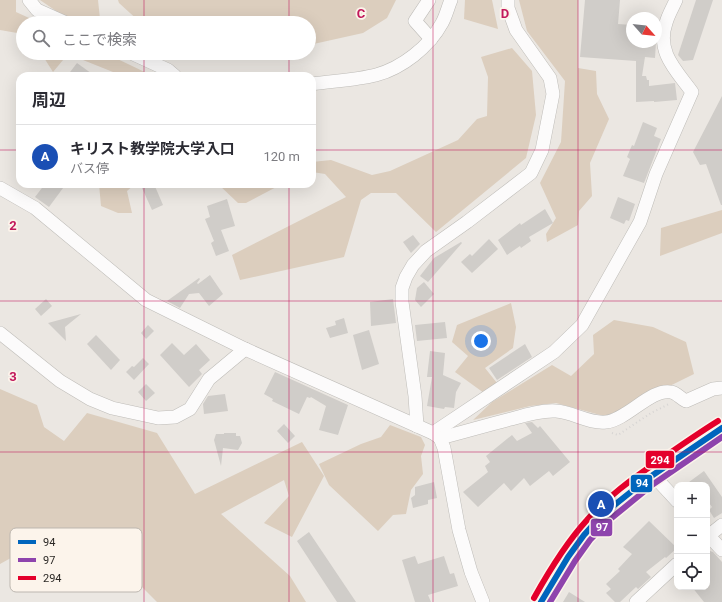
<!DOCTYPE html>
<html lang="ja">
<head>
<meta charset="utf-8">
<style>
  :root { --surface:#fff; --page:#f7f7f7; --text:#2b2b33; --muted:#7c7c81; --line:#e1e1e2; --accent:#6e6b67 }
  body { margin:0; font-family:Roboto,"Noto Sans JP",sans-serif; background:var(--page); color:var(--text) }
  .controls { position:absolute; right:12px; bottom:12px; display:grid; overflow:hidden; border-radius:8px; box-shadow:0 4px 16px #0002 }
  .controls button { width:36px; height:36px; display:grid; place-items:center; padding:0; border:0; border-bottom:1px solid var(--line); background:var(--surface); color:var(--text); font:20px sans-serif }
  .compass { position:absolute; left:626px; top:12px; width:36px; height:36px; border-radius:50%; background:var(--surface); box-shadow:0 4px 16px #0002; rotate:117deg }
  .you { position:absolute; left:481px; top:341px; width:14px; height:14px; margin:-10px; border:3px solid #fff; border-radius:50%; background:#1a73e8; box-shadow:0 0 0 6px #1a73e833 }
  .badge { display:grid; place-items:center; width:26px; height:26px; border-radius:50%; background:var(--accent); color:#fff; font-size:13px; font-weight:700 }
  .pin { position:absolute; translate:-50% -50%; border:2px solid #fff; box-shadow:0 1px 4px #0006 }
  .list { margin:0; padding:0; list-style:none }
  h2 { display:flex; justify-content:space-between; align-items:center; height:52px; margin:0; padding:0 16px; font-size:17px }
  h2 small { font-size:13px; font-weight:400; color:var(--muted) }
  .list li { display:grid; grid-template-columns:26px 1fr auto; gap:12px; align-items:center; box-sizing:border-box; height:64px; padding:0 16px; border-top:1px solid var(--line) }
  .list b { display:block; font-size:15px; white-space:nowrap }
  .list p { margin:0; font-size:13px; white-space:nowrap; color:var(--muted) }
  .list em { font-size:13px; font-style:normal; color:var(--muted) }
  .icon { flex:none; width:22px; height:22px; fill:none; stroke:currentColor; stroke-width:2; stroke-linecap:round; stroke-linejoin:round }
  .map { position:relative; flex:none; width:722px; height:602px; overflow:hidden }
  .search { position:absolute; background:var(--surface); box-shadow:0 4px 16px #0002; left:16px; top:16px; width:300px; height:44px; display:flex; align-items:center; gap:10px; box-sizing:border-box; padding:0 14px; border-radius:22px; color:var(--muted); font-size:15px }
  .panel { position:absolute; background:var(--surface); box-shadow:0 4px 16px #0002; left:16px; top:72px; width:300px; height:116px; border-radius:12px }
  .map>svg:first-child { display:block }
  .green { fill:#dccebe }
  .building { fill:#d0cdc9 }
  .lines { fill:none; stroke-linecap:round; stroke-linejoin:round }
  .minor-casing { stroke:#bebcb8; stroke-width:14 }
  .major-casing { stroke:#bebcb8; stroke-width:18 }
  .path { stroke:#d6d4d3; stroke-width:2; stroke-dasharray:1 3; stroke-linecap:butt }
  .minor { stroke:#fcfbfb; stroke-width:13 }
  .major { stroke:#fcfbfb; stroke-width:17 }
  .bus-1-casing { stroke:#fcf4eb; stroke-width:9 }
  .bus-2-casing { stroke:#fcf4eb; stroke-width:9 }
  .bus-3-casing { stroke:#fcf4eb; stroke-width:9 }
  .bus-1 { stroke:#0065bd; stroke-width:6 }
  .bus-2 { stroke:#8e44ad; stroke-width:6 }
  .bus-3 { stroke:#e4002b; stroke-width:6 }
  .grid { fill:none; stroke:#c2185b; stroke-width:1; stroke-opacity:0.55 }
  .key { fill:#fcf4eb; stroke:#bdb7b0; stroke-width:1 }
  .key-label { font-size:11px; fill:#2b2825 }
  .grid-label { font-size:13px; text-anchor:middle; font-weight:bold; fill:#c2185b; stroke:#fcf4eb; stroke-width:3.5; stroke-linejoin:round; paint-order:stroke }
  .line-badge { stroke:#fcf4eb; stroke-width:1.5 }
  .badge-label { font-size:11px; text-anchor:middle; font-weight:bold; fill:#fff }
</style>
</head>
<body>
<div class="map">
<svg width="722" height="602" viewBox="0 0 722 602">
  <rect width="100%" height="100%" fill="#ebe7e2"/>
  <g class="green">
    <polygon points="0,0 16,0 16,12 40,23 23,23 23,34 0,30"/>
    <polygon points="40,0 98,0 100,19 99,23 86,23 59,13"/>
    <polygon points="118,0 396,0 387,18 363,33 309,45 309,23 141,23 119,3"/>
    <polygon points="465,0 492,0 498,29 464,19"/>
    <polygon points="519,0 578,0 578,68 596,71 597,94 609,119 590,163 592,196 579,211 578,225 547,242 546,234 556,218 540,183 561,142 565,81 527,31"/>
    <polygon points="512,48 532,71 536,115 526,158 436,232 396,193 371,193 361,200 344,257 240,280 232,255 346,197 325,174 312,172 312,162 331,160 372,175 390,171 458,140 477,119 487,116 488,77 481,57"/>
    <polygon points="41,53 105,53 153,76 123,76 68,54 53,72"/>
    <polygon points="99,184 135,184 127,191 132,213 118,213 101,206"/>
    <polygon points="218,184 282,184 246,203 238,203"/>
    <polygon points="722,210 722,233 660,256 661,228"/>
    <polygon points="511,303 516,327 513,348 485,368 497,383 484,393 455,372 468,356 452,342 457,325"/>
    <polygon points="614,320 653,327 686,342 694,374 619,411 604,416 556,403 530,406 473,420 492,402 552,365 571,376 594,354 593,335"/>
    <polygon points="0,389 37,405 44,427 64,441 87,413 157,433 195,494 302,442 324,476 292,537 264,523 289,496 284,480 221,514 290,576 306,602 157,602 128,573 54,534 0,564"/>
    <polygon points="390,425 421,437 425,445 421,456 423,474 411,490 406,514 393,515 378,531 329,485 319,464 361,444 381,437"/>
  </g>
  <g class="building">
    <polygon points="585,0 620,0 618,24 632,25 632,42 656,42 655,58 645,57 642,76 646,76 647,80 649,80 649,86 675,83 677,100 654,102 654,101 636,102 636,61 580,57"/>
    <polygon points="696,0 713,0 693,60 683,61 678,55"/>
    <polygon points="77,63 95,76 67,76"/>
    <polygon points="722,96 722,205 721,205 706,164 700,165 693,152"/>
    <polygon points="643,122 657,128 654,136 661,139 644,183 623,176 630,159 627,157 632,145 634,146"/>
    <polygon points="45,184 66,184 49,207 35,197"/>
    <polygon points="151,184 154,184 163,205 152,210 142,188"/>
    <polygon points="618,197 635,204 629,221 626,220 624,224 610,218"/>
    <polygon points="227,199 235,226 221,230 229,251 216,256 211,243 214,241 205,219 210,217 207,206"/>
    <polygon points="545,209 553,223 529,237 531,241 521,248 520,246 507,255 498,240 520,223 521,225"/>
    <polygon points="413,235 420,244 411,253 403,242"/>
    <polygon points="489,239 498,249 472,273 461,262 470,254 472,256"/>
    <polygon points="461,242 462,243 428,282 420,276 434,258"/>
    <polygon points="210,275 223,294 209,306 199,293 189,294 180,308 167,301 199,278 200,279 197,283 198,284"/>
    <polygon points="424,282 434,294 421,307 415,300 417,288"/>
    <polygon points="46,299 52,306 41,316 35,309"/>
    <polygon points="393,299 396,323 371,326 370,302"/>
    <polygon points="81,314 65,327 66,341 48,323"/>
    <polygon points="344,318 348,333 330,338 326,328 336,325 335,321"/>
    <polygon points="445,322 447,338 417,341 415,325"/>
    <polygon points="148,325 154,331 146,339 141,333"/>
    <polygon points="369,330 379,364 362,370 353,335"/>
    <polygon points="96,335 120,360 111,370 87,344"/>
    <polygon points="172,343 184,355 196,344 210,360 199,370 202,374 189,387 160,355"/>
    <polygon points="525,344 532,357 497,380 489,368"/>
    <polygon points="430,351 445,353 443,375 461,383 456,392 454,408 445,407 444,409 427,406 432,377 427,377"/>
    <polygon points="143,358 149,364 134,380 126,372 132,366 134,367"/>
    <polygon points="275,372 348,405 338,435 319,430 326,406 311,397 310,398 307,397 299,414 272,401 273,399 264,394"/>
    <polygon points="146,384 155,393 146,401 138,392"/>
    <polygon points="225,394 228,411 204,414 203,404 208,396"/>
    <polygon points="532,422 538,428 540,426 570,462 553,476 549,471 530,486 524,478 511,491 504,483 478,507 463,492 488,472 485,466 490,462 486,456 512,435 517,441 532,433 525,423"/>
    <polygon points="284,424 295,436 288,443 277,431"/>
    <polygon points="224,433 236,433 236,436 240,436 242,443 238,450 223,448 221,466 214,440 216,434 224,434"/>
    <polygon points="704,471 722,497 722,513 714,518 709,510 712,507 707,500 707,485 685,485"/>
    <polygon points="434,482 437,498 428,500 428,504 413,508 411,498 415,495 415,487"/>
    <polygon points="649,521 677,548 666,558 665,557 646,572 651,577 638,589 636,587 620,602 615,602 606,593 611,589 606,584 620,571 618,569 632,554 623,547"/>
    <polygon points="309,532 356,602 337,602 297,541"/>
    <polygon points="707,550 713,552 722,562 722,602 704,602 692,587 707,587"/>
    <polygon points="415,556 418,564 444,556 450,574 454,573 458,586 428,595 431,602 415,602 402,560"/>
    <polygon points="569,592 585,602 563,602"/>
  </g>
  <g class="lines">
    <defs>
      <g id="minor">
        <polyline points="29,0 37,10 66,23"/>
        <polyline points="429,0 415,21 431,39"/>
        <polyline points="131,53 168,70 175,76"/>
        <path d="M 312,84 C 333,81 356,80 376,75 C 402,68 429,47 442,23 C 446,16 448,7 451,0"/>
        <polyline points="0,188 35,208 146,300 245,349 433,433 440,438 444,448 459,530 471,572 483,602"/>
        <polyline points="0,333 60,381 90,399 112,408 158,418 175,417 190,409 209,379 245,349"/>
        <polyline points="417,426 415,396 402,302 402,288 406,277 413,265 426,251 467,222 531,173 542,150 553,94 550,78 516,30 508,8 508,0"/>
        <path d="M 433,433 L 554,352 L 582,325 L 640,222 L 656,174 L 692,92 C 676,70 656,52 666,23 C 668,15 673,7 676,0"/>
        <path d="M 440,438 C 464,432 487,425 511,419 C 525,415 541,410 556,411 C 573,412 589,424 606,422 C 627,420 651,388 671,392 C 677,393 681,399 686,401 L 713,389 L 722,388"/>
        <polyline points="653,475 677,501"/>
        <polyline points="707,534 722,550"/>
        <polyline points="707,537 722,525"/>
        <polyline points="636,602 677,564"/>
      </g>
      <path id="major" d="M 541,602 C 557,572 577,540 602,515 C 618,500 636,487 654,474 C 677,458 698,442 722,428"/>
    </defs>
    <use href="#minor" class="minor-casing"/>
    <use href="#major" class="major-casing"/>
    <polyline class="path" points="612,433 618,435 651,413 669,404"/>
    <use href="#minor" class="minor"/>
    <use href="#major" class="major"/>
    <defs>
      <polyline id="bus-1" points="541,602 568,557 584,535 602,515 647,479 722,428"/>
      <polyline id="bus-2" points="550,602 575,561 590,540 608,521 652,485 722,437"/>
      <path id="bus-3" d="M 534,598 C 549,571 566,543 587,520 C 607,497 632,479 657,462 C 677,448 697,434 718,421"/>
    </defs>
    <use href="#bus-1" class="bus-1-casing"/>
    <use href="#bus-2" class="bus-2-casing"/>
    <use href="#bus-3" class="bus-3-casing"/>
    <use href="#bus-1" class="bus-1"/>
    <use href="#bus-2" class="bus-2"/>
    <use href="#bus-3" class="bus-3"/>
  </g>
  <path class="grid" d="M 144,0 L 144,23M 289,0 L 289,23M 433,0 L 433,602M 578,0 L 578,602M 144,53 L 144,76M 289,53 L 289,76M 0,150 L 20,150M 312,150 L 722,150M 144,184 L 144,602M 289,184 L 289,602M 0,301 L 722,301M 0,452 L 722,452"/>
  <rect x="10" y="528" width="132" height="64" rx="6" class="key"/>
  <rect x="18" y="540" width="18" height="4" fill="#0065bd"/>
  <rect x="18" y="558" width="18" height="4" fill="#8e44ad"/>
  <rect x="18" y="576" width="18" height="4" fill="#e4002b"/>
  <g class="key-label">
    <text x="43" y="546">94</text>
    <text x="43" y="564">97</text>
    <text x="43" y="582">294</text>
  </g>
  <g class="grid-label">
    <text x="361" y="18">C</text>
    <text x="505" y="18">D</text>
    <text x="13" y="230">2</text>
    <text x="13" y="381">3</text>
  </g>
  <g class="line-badge">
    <rect x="645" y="450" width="30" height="19" rx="4" fill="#e4002b"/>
    <rect x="630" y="474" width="23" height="19" rx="4" fill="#0065bd"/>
    <rect x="590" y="518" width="23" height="19" rx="4" fill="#8e44ad"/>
  </g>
  <g class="badge-label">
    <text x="660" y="464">294</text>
    <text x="642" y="487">94</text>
    <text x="602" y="531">97</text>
  </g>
</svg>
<div class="controls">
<button>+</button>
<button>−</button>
<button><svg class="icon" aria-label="locate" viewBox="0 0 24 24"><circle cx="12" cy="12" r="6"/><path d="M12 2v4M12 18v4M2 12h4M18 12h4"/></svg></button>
</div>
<svg class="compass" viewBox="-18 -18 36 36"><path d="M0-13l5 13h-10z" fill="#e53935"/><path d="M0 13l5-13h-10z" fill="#7c7c81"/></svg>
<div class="you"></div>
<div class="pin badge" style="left:601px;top:504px;background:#1a4fb4">A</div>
<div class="search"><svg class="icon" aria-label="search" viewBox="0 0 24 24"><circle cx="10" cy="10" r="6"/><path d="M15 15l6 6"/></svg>ここで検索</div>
<section class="panel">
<h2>周辺<small></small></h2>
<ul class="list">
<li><span class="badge" style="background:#1a4fb4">A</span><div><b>キリスト教学院大学入口</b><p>バス停</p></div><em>120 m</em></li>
</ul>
</section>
</div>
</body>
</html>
